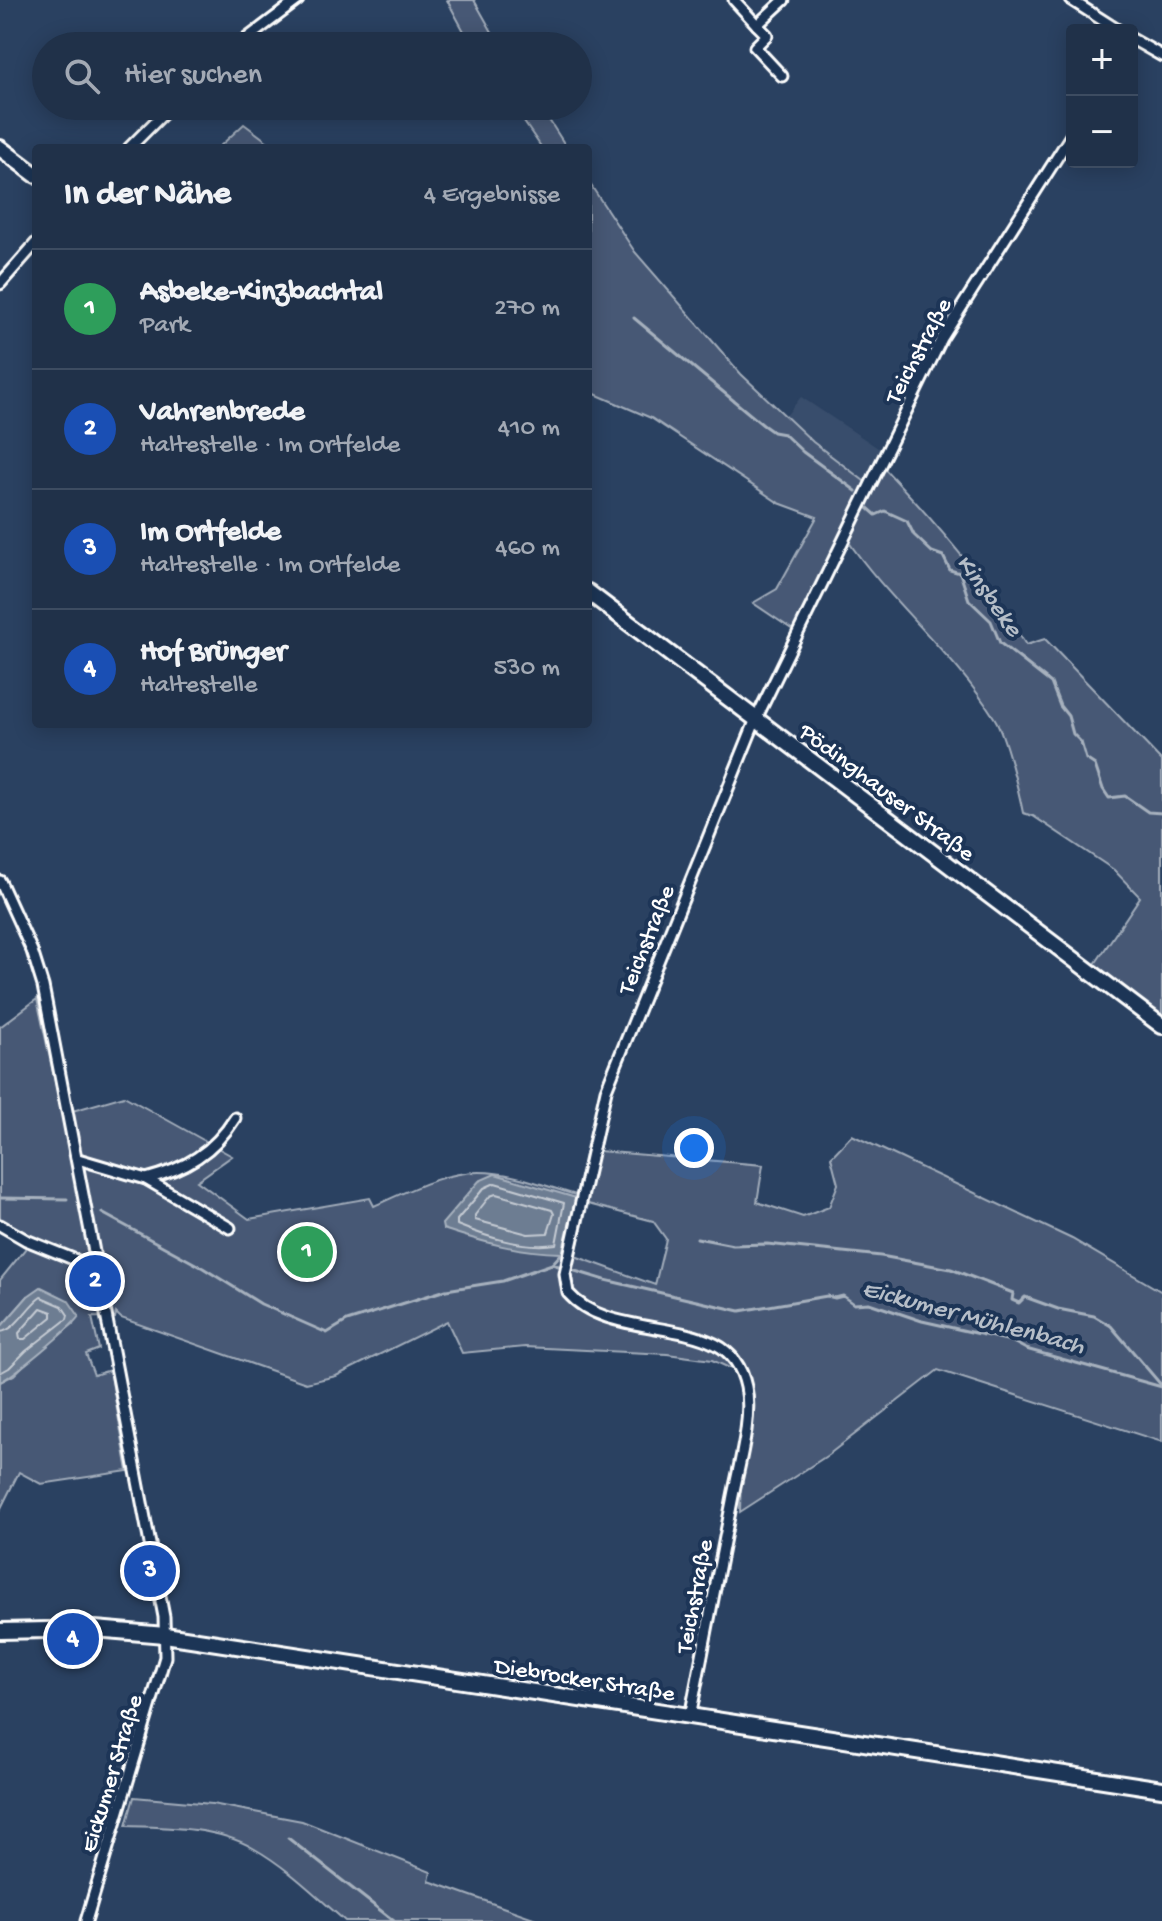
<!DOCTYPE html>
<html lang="de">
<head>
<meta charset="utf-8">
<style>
  :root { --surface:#203149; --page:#2d3d53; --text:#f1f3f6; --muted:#a2a9b4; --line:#3d4c61; --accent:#8c9099 }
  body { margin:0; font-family:"Gochi Hand",sans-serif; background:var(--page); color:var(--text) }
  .controls { position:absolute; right:24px; top:24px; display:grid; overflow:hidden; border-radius:8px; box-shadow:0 4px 20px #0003 }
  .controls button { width:72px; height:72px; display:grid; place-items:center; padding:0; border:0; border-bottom:2px solid var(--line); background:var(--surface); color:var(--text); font:40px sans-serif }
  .you { position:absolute; left:694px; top:1148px; width:28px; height:28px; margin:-20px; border:6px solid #fff; border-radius:50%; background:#1a73e8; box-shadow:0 0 0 12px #1a73e833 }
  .badge { display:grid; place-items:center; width:52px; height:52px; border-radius:50%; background:var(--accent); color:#fff; font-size:26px; font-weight:700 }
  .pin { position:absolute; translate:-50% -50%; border:4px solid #fff; box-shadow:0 2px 8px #0006 }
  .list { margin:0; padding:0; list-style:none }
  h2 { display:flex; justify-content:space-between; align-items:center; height:104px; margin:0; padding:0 32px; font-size:34px }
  h2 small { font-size:26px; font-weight:400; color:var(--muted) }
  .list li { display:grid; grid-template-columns:52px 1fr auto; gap:24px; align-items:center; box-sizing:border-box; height:120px; padding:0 32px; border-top:2px solid var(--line) }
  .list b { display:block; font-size:30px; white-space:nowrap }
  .list p { margin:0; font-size:26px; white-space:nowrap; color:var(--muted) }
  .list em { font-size:26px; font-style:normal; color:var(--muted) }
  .icon { flex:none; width:44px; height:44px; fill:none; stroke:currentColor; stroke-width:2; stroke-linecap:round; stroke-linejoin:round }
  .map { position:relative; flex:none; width:1162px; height:1921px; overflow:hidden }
  .search { position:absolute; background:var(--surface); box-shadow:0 4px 20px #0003; left:32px; top:32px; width:560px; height:88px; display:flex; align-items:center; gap:20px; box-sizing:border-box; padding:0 28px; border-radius:44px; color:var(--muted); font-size:30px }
  .panel { position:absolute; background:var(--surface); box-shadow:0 4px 20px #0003; left:32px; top:144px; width:560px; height:584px; border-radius:8px }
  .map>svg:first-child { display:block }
  .built { fill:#394e6c }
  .green { fill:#465975; stroke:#a2acba; stroke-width:2; fill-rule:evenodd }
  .water { fill:#6d7d92; stroke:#a7b1be; stroke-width:2 }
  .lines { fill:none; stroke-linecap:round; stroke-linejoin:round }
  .shore { stroke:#c5cbd3; stroke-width:2 }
  .stream { stroke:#a7b1be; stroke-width:3 }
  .street-casing { stroke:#fff; stroke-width:15 }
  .secondary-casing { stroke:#fff; stroke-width:20 }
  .street { stroke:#1d3557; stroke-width:9 }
  .secondary { stroke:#1d3557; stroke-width:14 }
  .labels { text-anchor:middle; stroke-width:8; stroke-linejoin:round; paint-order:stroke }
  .street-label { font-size:24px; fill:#fff; stroke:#1d3557 }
  .water-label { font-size:26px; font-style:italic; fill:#b6bec8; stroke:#1d3557 }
</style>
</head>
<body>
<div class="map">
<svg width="1162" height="1921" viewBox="0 0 1162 1921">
  <rect width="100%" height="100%" fill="#2a4161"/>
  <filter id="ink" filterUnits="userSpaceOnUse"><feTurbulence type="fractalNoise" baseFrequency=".0125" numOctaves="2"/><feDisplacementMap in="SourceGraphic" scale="16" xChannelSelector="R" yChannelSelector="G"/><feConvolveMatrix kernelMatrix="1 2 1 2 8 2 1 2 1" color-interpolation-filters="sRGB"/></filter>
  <g filter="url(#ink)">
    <polygon class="built" points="801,397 884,452 869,484 813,442 786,416"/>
    <g class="green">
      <polygon points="447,0 474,0 500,46 472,46"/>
      <polygon points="513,106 540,106 567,148 542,148"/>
      <polygon points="244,124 276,148 218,148"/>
      <path d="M 588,181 L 635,252 L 741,374 L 813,442 L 868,484 L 879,463 C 933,519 985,579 1026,645 L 1045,639 L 1162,761 L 1162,1033 L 1093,967 L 1140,897 L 1114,870 L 1033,816 L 1023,813 C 1019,792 1005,735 995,719 C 953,652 890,603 846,538 L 799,634 L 753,603 L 777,589 L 817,517 L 779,503 L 651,418 L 588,391 Z"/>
      <path d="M 37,999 L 62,1114 L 124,1096 L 232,1156 L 197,1181 L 249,1219 L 370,1198 L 374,1206 C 406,1192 443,1172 479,1172 C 512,1172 545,1186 576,1195 L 587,1150 L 763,1165 L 757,1202 L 803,1217 L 829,1207 L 838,1184 L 831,1157 L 852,1135 L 1072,1239 L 1162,1292 L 1162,1442 L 938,1370 L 828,1455 L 740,1512 L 743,1391 L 734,1370 L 712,1360 L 667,1354 L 525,1347 L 462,1353 L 447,1321 L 336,1376 L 306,1383 L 121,1318 L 116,1313 L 115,1318 L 92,1317 L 99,1349 L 86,1354 L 94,1375 L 110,1370 L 128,1471 L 41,1484 L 19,1472 L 0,1510 L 0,1382 L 14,1375 L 32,1357 L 73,1324 L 28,1296 L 0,1328 L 0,1280 L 26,1248 L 0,1229 L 0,1027 ZM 588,1204 L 653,1221 L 666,1239 L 655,1285 L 575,1256 Z"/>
      <path d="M 134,1797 L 212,1804 L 302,1821 L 431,1872 L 429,1881 L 542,1921 L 345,1921 C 316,1896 287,1867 253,1848 C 217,1827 167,1827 126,1826 Z"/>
    </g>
    <g class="water">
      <path d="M 495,1174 L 576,1198 L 562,1253 C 518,1252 485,1243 443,1229 L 442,1224 L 479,1181 Z"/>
      <path d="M 41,1287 L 68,1300 L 79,1316 C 71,1328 13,1376 0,1382 L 0,1328 L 28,1296 Z"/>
    </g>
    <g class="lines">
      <g class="shore">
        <path d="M 495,1183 L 564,1203 L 556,1244 C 523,1249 487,1237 457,1225 L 457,1220 L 484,1188 Z"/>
        <polygon points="496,1194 552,1210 554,1214 548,1233 528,1234 475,1220 475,1215 490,1196"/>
        <polygon points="41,1308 52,1312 52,1317 25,1339 20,1339 19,1333"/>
        <path d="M 0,1332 C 17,1330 27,1306 41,1297 L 62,1306 L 68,1315 L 67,1319 L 26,1351 L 9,1368 L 0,1373"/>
      </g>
      <g class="stream">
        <polyline points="634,318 763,425 773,432 784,434 803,452 856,491"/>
        <polyline points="868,508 876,515 885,511 907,521 914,535 932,552 943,556 950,570 960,573 969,600 991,621 1000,643 1051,683 1060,706 1068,716 1073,734 1081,742 1086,759 1095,765 1103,789 1109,798 1125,796 1148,812 1162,813"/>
        <polyline points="0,1198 67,1199"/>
        <polyline points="102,1213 203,1268 261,1304 327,1333 347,1321 446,1290 503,1281 552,1264 605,1280 740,1311 827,1296 835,1298 843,1296 854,1304 869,1303 922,1321 1011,1341 1026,1349 1162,1387"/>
        <polyline points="697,1238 733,1245 767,1244 881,1256 951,1269 1013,1293 1012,1300 1019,1303 1025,1297 1058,1309 1094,1316 1111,1326 1162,1386"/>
        <polyline points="552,1264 562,1253"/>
        <polyline points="288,1838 394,1921"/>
      </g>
      <defs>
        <g id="street">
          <polyline points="734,0 757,25 784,0"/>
          <polyline points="1071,0 1118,30"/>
          <polyline points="757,25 767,35 755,47 782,76"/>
          <polyline points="1132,39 1162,56"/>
          <polyline points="237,46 298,0"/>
          <polyline points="129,148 171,106"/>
          <polyline points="0,284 36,243"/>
          <polyline points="0,881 32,951 43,986 164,1617 165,1657 86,1921"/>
          <polyline points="78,1159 146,1179 230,1228"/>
          <path d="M 146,1179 C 185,1169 214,1152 235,1118"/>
          <polyline points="0,1225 26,1240 98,1269"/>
          <path d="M 690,1717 C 704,1645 718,1573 732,1501 C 738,1468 753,1419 746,1387 C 742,1368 733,1353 715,1344 C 672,1322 602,1332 568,1293 L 565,1274 L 606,1090 L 756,719 L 942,338 L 1072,134"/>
        </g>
        <g id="secondary">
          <polyline points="0,148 36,175"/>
          <polyline points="588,592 1162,1026"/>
          <polyline points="0,1631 95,1629 165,1635 1162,1789"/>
        </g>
      </defs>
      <use href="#street" class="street-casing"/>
      <use href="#secondary" class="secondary-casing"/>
      <use href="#street" class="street"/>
      <use href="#secondary" class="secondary"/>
    </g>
  </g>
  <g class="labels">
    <g class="street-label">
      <text transform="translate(917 350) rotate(-62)" y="8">Teichstraße</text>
      <text transform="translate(888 791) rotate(37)" y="8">Pödinghauser Straße</text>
      <text transform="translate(645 939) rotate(-68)" y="8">Teichstraße</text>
      <text transform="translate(693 1596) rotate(-79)" y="8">Teichstraße</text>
      <text transform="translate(585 1678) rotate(9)" y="8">Diebrocker Straße</text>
      <text transform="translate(110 1773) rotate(-73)" y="8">Eickumer Straße</text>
    </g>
    <g class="water-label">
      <text transform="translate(991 594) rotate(54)" y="9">Kinsbeke</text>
      <text transform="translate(974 1315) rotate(15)" y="9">Eickumer Mühlenbach</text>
    </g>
  </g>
</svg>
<div class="controls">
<button>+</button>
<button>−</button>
</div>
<div class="you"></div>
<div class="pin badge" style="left:307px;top:1252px;background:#2e9e5b">1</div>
<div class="pin badge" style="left:95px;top:1281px;background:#1a4fb4">2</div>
<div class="pin badge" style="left:150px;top:1571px;background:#1a4fb4">3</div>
<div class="pin badge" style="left:73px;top:1639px;background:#1a4fb4">4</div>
<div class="search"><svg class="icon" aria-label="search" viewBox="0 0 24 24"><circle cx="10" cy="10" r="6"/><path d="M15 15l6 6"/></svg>Hier suchen</div>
<section class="panel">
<h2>In der Nähe<small>4 Ergebnisse</small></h2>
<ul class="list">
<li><span class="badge" style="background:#2e9e5b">1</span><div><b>Asbeke-Kinzbachtal</b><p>Park</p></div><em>270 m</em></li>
<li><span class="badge" style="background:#1a4fb4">2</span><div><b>Vahrenbrede</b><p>Haltestelle · Im Ortfelde</p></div><em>410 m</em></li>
<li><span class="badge" style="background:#1a4fb4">3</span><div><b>Im Ortfelde</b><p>Haltestelle · Im Ortfelde</p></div><em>460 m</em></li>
<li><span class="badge" style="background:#1a4fb4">4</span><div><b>Hof Brünger</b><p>Haltestelle</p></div><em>530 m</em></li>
</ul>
</section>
</div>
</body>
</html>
